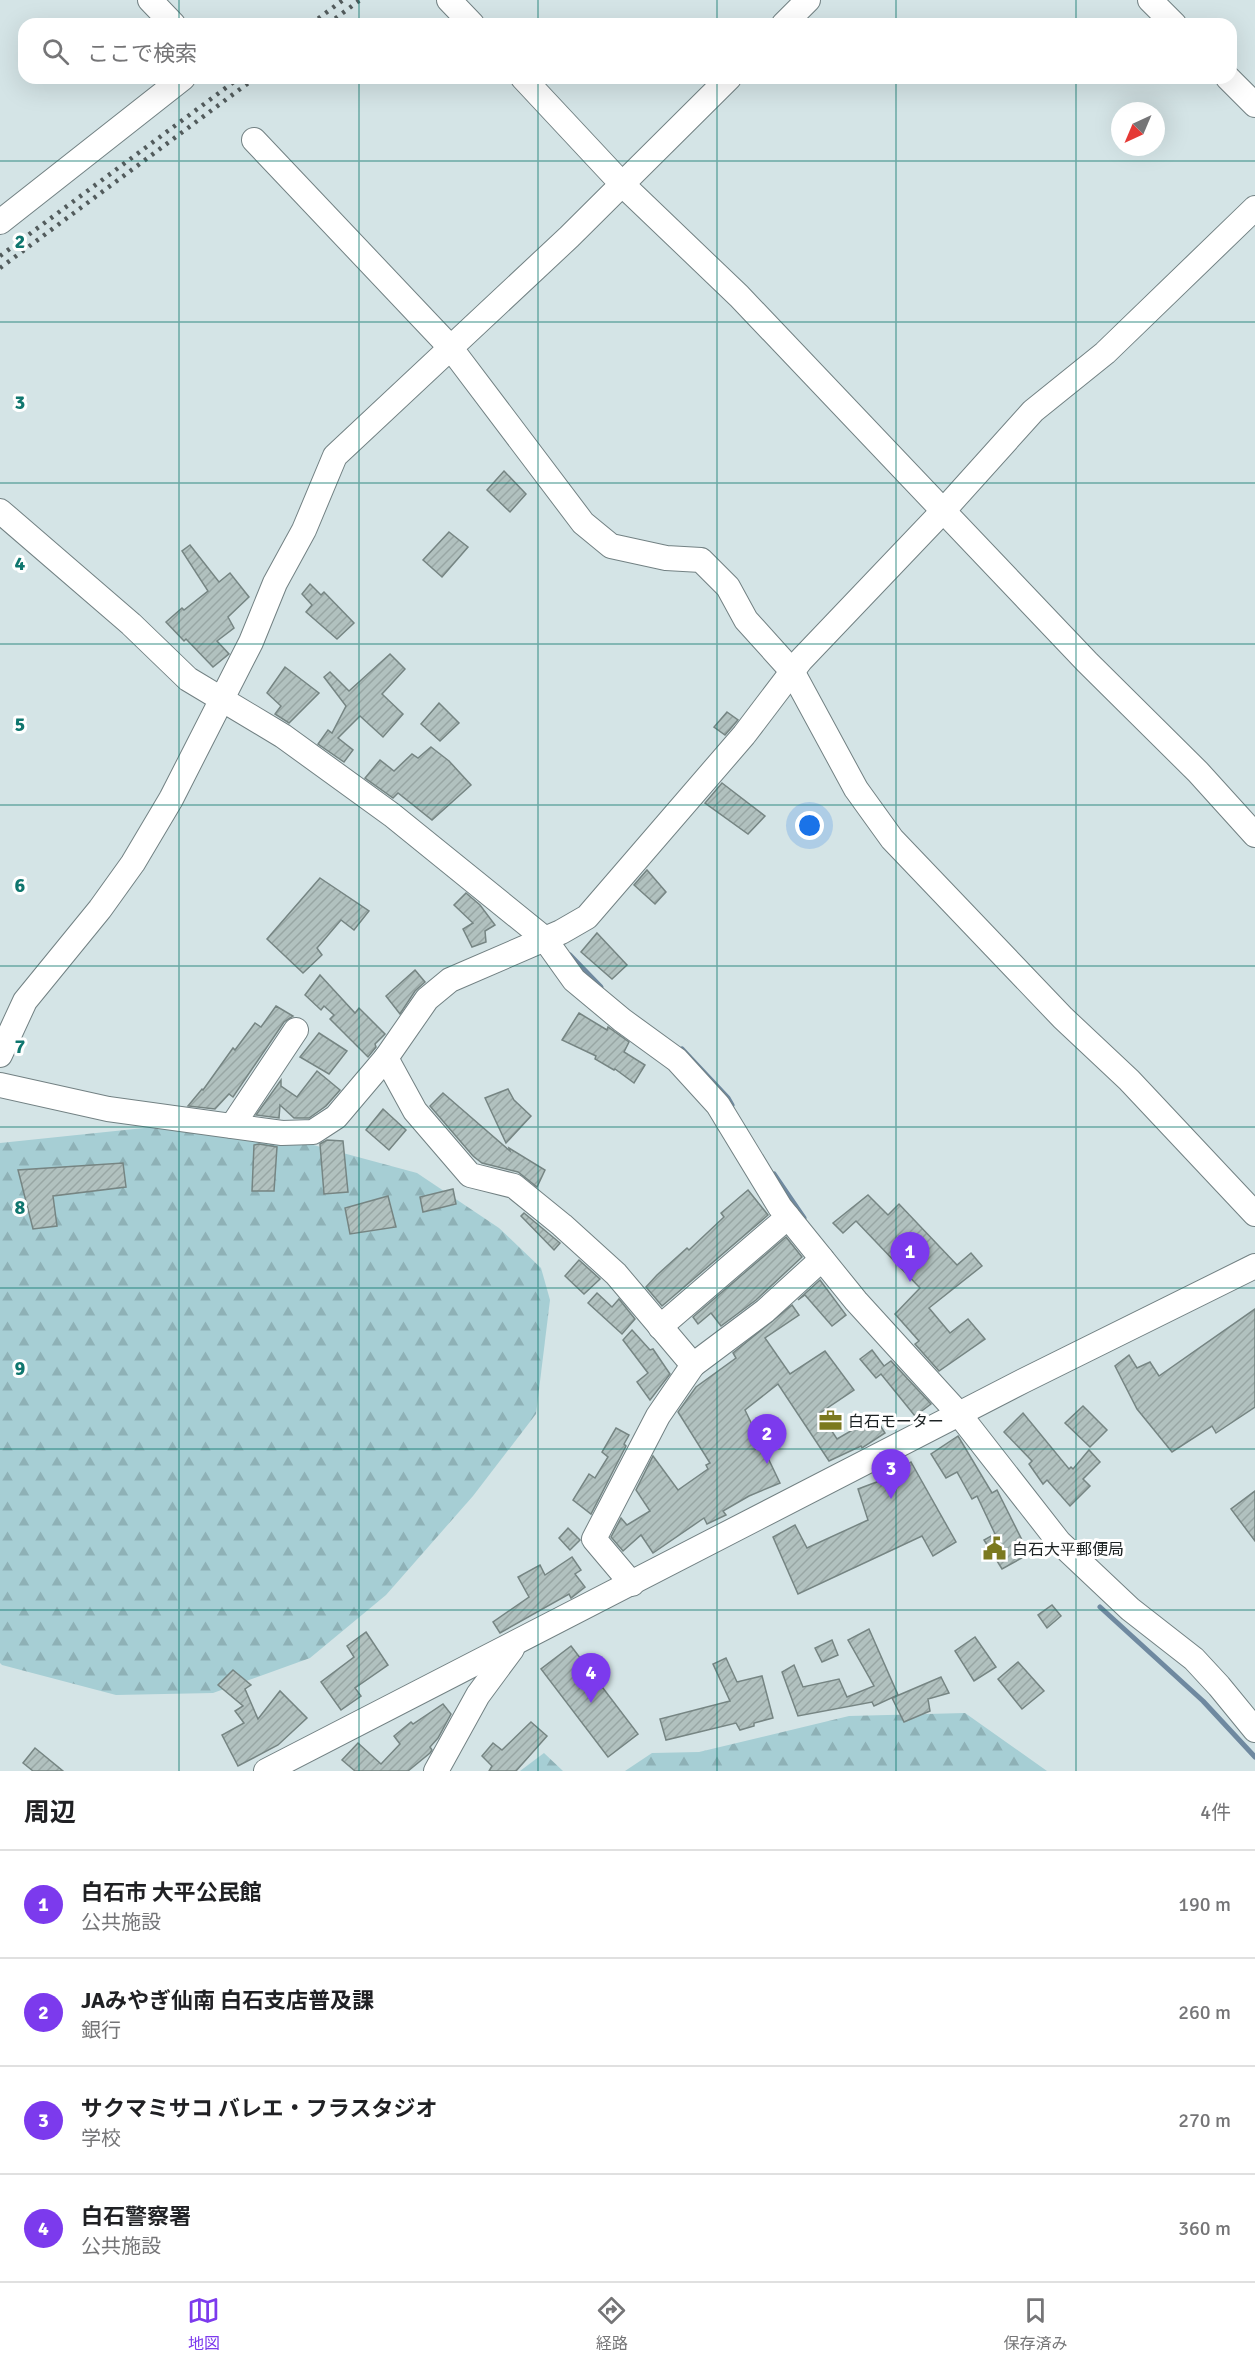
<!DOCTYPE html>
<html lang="ja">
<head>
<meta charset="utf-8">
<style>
  :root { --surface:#fff; --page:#f6f6f6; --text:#202124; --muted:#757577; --line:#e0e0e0; --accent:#7c3aed }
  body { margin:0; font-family:Signika,"Noto Sans JP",sans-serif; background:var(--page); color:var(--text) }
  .compass { position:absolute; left:1111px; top:102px; width:54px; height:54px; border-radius:50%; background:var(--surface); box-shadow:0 6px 24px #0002; rotate:224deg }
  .you { position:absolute; left:810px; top:826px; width:21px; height:21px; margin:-15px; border:4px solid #fff; border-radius:50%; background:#1a73e8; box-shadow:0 0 0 9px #1a73e833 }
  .badge { display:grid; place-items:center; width:39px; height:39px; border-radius:50%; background:var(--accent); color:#fff; font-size:20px; font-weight:700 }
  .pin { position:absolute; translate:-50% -50px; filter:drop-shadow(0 2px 3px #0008) }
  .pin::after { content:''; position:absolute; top:32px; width:21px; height:18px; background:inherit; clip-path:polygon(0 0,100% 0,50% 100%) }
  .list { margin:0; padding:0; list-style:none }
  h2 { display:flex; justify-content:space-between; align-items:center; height:78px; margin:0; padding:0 24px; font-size:26px }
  h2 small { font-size:20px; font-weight:400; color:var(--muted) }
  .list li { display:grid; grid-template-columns:39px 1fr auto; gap:18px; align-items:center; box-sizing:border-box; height:108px; padding:0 24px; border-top:2px solid var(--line) }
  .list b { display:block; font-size:22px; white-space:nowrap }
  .list p { margin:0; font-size:20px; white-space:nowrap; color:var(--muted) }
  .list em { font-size:20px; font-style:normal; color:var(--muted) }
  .icon { flex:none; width:33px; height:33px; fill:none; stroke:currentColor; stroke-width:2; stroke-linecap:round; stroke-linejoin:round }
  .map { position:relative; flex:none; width:1255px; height:1771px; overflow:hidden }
  .search { position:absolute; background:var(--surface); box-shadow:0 6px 24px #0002; left:18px; right:18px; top:18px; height:66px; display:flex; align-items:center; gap:15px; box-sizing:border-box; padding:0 21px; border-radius:18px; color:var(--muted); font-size:22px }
  .sheet { height:510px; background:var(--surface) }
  nav { display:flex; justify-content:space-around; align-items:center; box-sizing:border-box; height:84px; border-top:2px solid var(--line); background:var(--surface); font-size:16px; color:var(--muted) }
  nav a { display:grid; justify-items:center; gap:3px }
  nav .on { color:var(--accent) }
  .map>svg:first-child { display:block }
  .forest { fill:url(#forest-firs) }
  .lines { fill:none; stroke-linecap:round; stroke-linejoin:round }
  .stream { stroke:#6f89a0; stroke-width:5 }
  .building { fill:url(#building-hatch); stroke:#768583; stroke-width:1.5 }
  .minor-casing { stroke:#728183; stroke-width:26 }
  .minor { stroke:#fff; stroke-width:24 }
  .rail { stroke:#525b5c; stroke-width:4.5; stroke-dasharray:3 6; stroke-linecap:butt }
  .grid { fill:none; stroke:#0f766e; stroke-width:1.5; stroke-opacity:0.55 }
  .labels { text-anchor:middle; stroke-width:6; stroke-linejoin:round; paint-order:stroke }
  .poi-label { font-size:16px; fill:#1c2223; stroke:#fff; text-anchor:start }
  .grid-label { font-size:20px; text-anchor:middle; font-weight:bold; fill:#0f766e; stroke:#fff; stroke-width:6; stroke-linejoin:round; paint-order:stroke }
</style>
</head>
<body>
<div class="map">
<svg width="1255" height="1771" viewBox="0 0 1255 1771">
  <defs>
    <pattern id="forest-firs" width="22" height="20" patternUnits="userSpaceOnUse" patternTransform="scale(1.5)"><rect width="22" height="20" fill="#a6ced4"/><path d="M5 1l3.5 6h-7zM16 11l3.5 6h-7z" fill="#8eb1b6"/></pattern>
    <pattern id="building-hatch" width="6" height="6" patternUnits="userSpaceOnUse" patternTransform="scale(1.5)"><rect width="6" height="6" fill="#b1c1bf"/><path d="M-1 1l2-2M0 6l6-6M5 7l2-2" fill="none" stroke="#98a6a4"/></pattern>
  </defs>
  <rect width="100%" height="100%" fill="#d4e4e6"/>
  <g class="forest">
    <polygon points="221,1120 417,1173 499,1228 541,1268 550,1300 536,1414 473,1496 386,1595 310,1658 213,1693 116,1695 2,1665 0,1663 0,1143"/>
    <polygon points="965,1713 1047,1771 625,1771 652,1753 699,1752 849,1716"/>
    <polygon points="544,1753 563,1771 520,1771"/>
  </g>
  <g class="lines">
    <g class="stream">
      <polyline points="570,955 601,987"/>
      <polyline points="682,1049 728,1098 732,1105"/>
      <polyline points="774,1174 804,1218"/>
      <polyline points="1100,1607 1203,1701 1255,1757"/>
    </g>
  </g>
  <g class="building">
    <polygon points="504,471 526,494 510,512 487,490"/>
    <polygon points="449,532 468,547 442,577 423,560"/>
    <polygon points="190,545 219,582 230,573 249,597 228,617 234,628 217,641 229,654 213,667 186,639 184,641 166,622 182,608 184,610 208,591 182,551"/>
    <polygon points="310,584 321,595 324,592 354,623 337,639 306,612 312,605 302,594"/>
    <polygon points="390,654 405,669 382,694 403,714 383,737 360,716 338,738 353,750 344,762 318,744 328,730 332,733 346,706 324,677 330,672 349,691"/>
    <polygon points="285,667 319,693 289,723 275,714 281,706 267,693"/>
    <polygon points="439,703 459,723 440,741 421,724"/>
    <polygon points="727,712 738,720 725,735 714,727"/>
    <polygon points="431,747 449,761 471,785 432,820 398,793 393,798 365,778 380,760 394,771 412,754 418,758"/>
    <polygon points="722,783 765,816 748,834 705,803"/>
    <polygon points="647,870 666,892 655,904 634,885"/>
    <polygon points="320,878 369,911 354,930 341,920 317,948 322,955 303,973 267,939"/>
    <polygon points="466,893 480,905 495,925 485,931 486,942 472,947 463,929 473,923 454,905"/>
    <polygon points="597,933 627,965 612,979 581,952"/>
    <polygon points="415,970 425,982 415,991 400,1014 386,996"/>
    <polygon points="320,975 355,1013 359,1008 385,1034 375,1044 376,1047 368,1057 330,1019 334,1015 324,1006 321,1010 305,995"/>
    <polygon points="276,1006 293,1016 284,1022 233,1097 229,1094 215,1109 188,1106 202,1089 203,1090 233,1048 235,1050 255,1023 261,1027"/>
    <polygon points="579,1013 607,1030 608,1027 629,1042 624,1052 645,1065 634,1083 615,1069 614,1070 595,1059 596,1056 562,1040"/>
    <polygon points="319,1033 347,1051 329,1074 300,1057"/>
    <polygon points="317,1071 340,1090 326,1106 309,1118 294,1118 280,1105 279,1118 256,1115 281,1080 281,1086 297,1097"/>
    <polygon points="508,1089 514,1100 531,1116 506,1143 485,1098"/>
    <polygon points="443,1093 510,1151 509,1148 545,1170 537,1187 518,1172 482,1163 473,1156 430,1106"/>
    <polygon points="383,1109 406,1130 389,1150 366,1130"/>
    <polygon points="327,1140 343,1141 348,1192 324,1194 320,1144"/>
    <polygon points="259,1144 277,1147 274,1191 252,1191 254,1145"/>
    <polygon points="123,1163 126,1187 53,1196 57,1226 33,1229 18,1170"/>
    <polygon points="453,1189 456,1204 423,1212 420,1197"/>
    <polygon points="748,1190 768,1215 662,1306 646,1287 657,1275 687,1248 689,1250 724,1217 721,1213"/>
    <polygon points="868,1195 888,1215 899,1204 957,1265 971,1253 982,1266 929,1308 950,1333 968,1319 985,1339 939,1371 915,1344 919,1341 895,1314 920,1288 856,1221 843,1233 833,1223"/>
    <polygon points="388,1196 396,1227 350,1234 345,1208"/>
    <polygon points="524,1213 560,1243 554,1250 521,1216"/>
    <polygon points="786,1237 802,1257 756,1300 721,1326 711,1313 698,1324 693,1317"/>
    <polygon points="579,1260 600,1279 584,1294 565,1276"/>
    <polygon points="820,1280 846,1315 832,1326 805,1295 798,1300"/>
    <polygon points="597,1293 612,1307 619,1299 635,1319 622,1334 588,1303"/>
    <polygon points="792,1305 799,1315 765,1338 790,1374 825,1351 854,1390 820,1413 837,1439 875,1417 885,1433 862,1448 861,1446 829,1461 778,1384 745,1410 780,1483 749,1496 723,1511 726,1515 707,1524 704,1518 653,1553 641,1535 623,1551 611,1537 621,1518 627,1525 650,1511 636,1490 653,1456 678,1490 708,1469 706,1465 710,1463 678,1412 696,1387 736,1358 733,1353"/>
    <polygon points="1255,1309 1255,1407 1216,1433 1212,1426 1172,1452 1137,1409 1115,1366 1129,1355 1137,1368 1150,1362 1159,1376"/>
    <polygon points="632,1330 650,1350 653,1349 670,1374 650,1400 637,1382 648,1373 623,1340"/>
    <polygon points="872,1350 884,1366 891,1361 931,1404 915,1416 881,1374 876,1378 860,1359"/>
    <polygon points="1083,1406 1107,1430 1090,1447 1065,1423"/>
    <polygon points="1023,1413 1069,1469 1071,1467 1073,1469 1089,1450 1100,1462 1083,1479 1090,1486 1070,1506 1047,1480 1043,1484 1029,1464 1032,1461 1004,1432"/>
    <polygon points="616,1428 629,1435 624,1444 626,1446 591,1514 573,1500 589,1474 595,1478 608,1457 602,1452"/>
    <polygon points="958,1436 992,1493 997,1490 1029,1554 1002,1569 984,1540 995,1534 977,1496 972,1499 957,1472 946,1478 931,1454"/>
    <polygon points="911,1462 956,1542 933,1556 922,1536 798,1594 773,1537 795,1525 807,1548 868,1520 858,1489 882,1480"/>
    <polygon points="1255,1491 1255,1541 1231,1509"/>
    <polygon points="568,1528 580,1540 570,1550 559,1538"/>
    <polygon points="572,1557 581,1570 575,1574 585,1587 571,1598 569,1594 500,1633 493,1622 529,1597 518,1577 540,1565 545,1575"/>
    <polygon points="1052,1605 1061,1616 1047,1628 1038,1615"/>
    <polygon points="869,1629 898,1695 874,1706 872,1702 798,1716 782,1672 794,1665 803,1687 839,1679 847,1697 874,1686 848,1640"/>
    <polygon points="366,1632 388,1665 355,1688 361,1696 341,1710 321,1682 354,1657 347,1646"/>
    <polygon points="975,1637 996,1667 974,1681 955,1651"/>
    <polygon points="832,1640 838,1655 822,1662 815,1648"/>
    <polygon points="571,1646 638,1734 608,1757 541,1669"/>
    <polygon points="726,1658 737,1682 762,1676 773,1718 754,1723 754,1726 740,1730 736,1723 666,1740 660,1719 730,1701 713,1664"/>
    <polygon points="1018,1662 1044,1691 1022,1709 998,1679"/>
    <polygon points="233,1670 251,1685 245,1689 258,1719 280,1691 307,1718 278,1745 238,1766 222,1735 244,1723 235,1711 243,1706 218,1685"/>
    <polygon points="941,1677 949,1693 928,1699 930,1711 904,1722 892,1698"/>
    <polygon points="443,1704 451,1714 438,1738 430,1747 432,1750 430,1753 408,1771 355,1771 342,1760 358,1743 381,1764 400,1744 394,1736 411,1722 413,1724"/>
    <polygon points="531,1722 547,1736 516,1771 489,1771 492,1766 482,1756 493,1743 502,1750"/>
    <polygon points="35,1748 63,1771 33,1771 23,1763"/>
  </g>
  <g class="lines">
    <defs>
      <g id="minor">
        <polyline points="150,0 173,24"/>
        <polyline points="449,0 472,24"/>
        <polyline points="1150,0 1174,24"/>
        <polyline points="784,24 808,0"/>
        <polyline points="523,78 622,184 739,296 1087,662 1198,772 1255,835"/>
        <polyline points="1228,78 1255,105"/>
        <polyline points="254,140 450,347 583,523 611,546 666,558 701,560 728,587 746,620 792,671 856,789 892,839 1063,1018 1129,1080 1255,1214"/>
        <polyline points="0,222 183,78"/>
        <polyline points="0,511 131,624 188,679 283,736 392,815 544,938 574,980 622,1020 677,1060 718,1105 780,1207 856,1301 959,1414 1059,1542 1130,1609 1194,1659 1219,1686 1255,1730"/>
        <polyline points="0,1055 25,1001 100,909 133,863 171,799 251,642 275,583 304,530 335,456 569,237 729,78"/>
        <polyline points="386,1058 415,1111 470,1175 514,1186 562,1225 616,1274 693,1365 765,1311 822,1259"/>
        <polyline points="0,1085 108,1109 282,1133 313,1132 336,1117 386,1058 427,999 450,980 561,932 587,917 744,735 801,660 944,510 1033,411 1105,353 1255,208"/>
        <polyline points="232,1126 296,1030"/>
        <polyline points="660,1327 788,1217"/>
        <polyline points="632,1584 594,1539 658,1416 693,1365"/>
        <polyline points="266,1771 1023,1381 1255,1266"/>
        <polyline points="436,1771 478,1695 512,1649"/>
      </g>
    </defs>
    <use href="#minor" class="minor-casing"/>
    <use href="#minor" class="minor"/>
    <g class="rail">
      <polyline points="311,24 343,0"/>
      <polyline points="328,24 360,0"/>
      <polyline points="0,256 239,78"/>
      <polyline points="0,268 255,78"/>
    </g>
  </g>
  <path class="grid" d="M 179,0 L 179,24M 359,0 L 359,24M 538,0 L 538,24M 717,0 L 717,24M 896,0 L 896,24M 1076,0 L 1076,24M 179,78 L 179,1771M 359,78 L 359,1771M 538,78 L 538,1771M 717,78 L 717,1771M 896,78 L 896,1771M 1076,78 L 1076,1771M 0,161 L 1255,161M 0,322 L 1255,322M 0,483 L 1255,483M 0,644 L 1255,644M 0,805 L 1255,805M 0,966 L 1255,966M 0,1127 L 1255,1127M 0,1288 L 1255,1288M 0,1449 L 1255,1449M 0,1610 L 1255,1610"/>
  <defs>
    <symbol id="office-bare" viewBox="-9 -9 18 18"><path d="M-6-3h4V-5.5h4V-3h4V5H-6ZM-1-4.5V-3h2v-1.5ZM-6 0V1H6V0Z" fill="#7b791f" stroke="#fff" stroke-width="2.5" paint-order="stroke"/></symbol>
    <symbol id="civic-bare" viewBox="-9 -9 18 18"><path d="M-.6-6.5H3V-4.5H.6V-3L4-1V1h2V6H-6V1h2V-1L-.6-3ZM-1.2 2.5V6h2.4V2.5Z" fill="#7b791f" stroke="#fff" stroke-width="2.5" paint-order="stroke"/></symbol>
  </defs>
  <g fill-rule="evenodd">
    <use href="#office-bare" x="814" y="1404" width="33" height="33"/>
    <use href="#civic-bare" x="978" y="1532" width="33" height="33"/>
  </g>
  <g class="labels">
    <g class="poi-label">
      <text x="848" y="1427">白石モーター</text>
      <text x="1012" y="1555">白石大平郵便局</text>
    </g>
  </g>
  <g class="grid-label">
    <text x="20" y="248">2</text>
    <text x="20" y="409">3</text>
    <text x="20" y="570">4</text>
    <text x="20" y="731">5</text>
    <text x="20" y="892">6</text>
    <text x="20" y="1053">7</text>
    <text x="20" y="1214">8</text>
    <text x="20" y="1375">9</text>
  </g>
</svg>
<svg class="compass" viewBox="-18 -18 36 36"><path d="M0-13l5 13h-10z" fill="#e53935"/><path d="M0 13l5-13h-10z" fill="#757577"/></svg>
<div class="you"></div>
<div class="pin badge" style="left:910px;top:1282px">1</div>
<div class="pin badge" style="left:767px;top:1464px">2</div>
<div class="pin badge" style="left:891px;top:1499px">3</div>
<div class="pin badge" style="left:591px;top:1703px">4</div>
<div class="search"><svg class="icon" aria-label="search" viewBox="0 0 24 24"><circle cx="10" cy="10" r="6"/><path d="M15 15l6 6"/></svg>ここで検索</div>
</div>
<section class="sheet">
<h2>周辺<small>4件</small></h2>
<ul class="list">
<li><span class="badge">1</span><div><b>白石市 大平公民館</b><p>公共施設</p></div><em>190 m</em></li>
<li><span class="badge">2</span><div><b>JAみやぎ仙南 白石支店普及課</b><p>銀行</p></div><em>260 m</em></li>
<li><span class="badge">3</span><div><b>サクマミサコ バレエ・フラスタジオ</b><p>学校</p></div><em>270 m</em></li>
<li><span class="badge">4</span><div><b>白石警察署</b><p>公共施設</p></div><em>360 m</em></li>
</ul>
</section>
<nav>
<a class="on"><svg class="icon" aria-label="map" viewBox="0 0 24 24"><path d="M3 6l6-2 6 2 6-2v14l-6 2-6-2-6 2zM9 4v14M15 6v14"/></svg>地図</a>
<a><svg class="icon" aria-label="directions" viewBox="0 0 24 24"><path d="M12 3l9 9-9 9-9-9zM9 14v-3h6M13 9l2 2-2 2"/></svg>経路</a>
<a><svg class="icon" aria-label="saved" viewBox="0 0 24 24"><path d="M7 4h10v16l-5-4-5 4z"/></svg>保存済み</a>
</nav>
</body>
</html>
